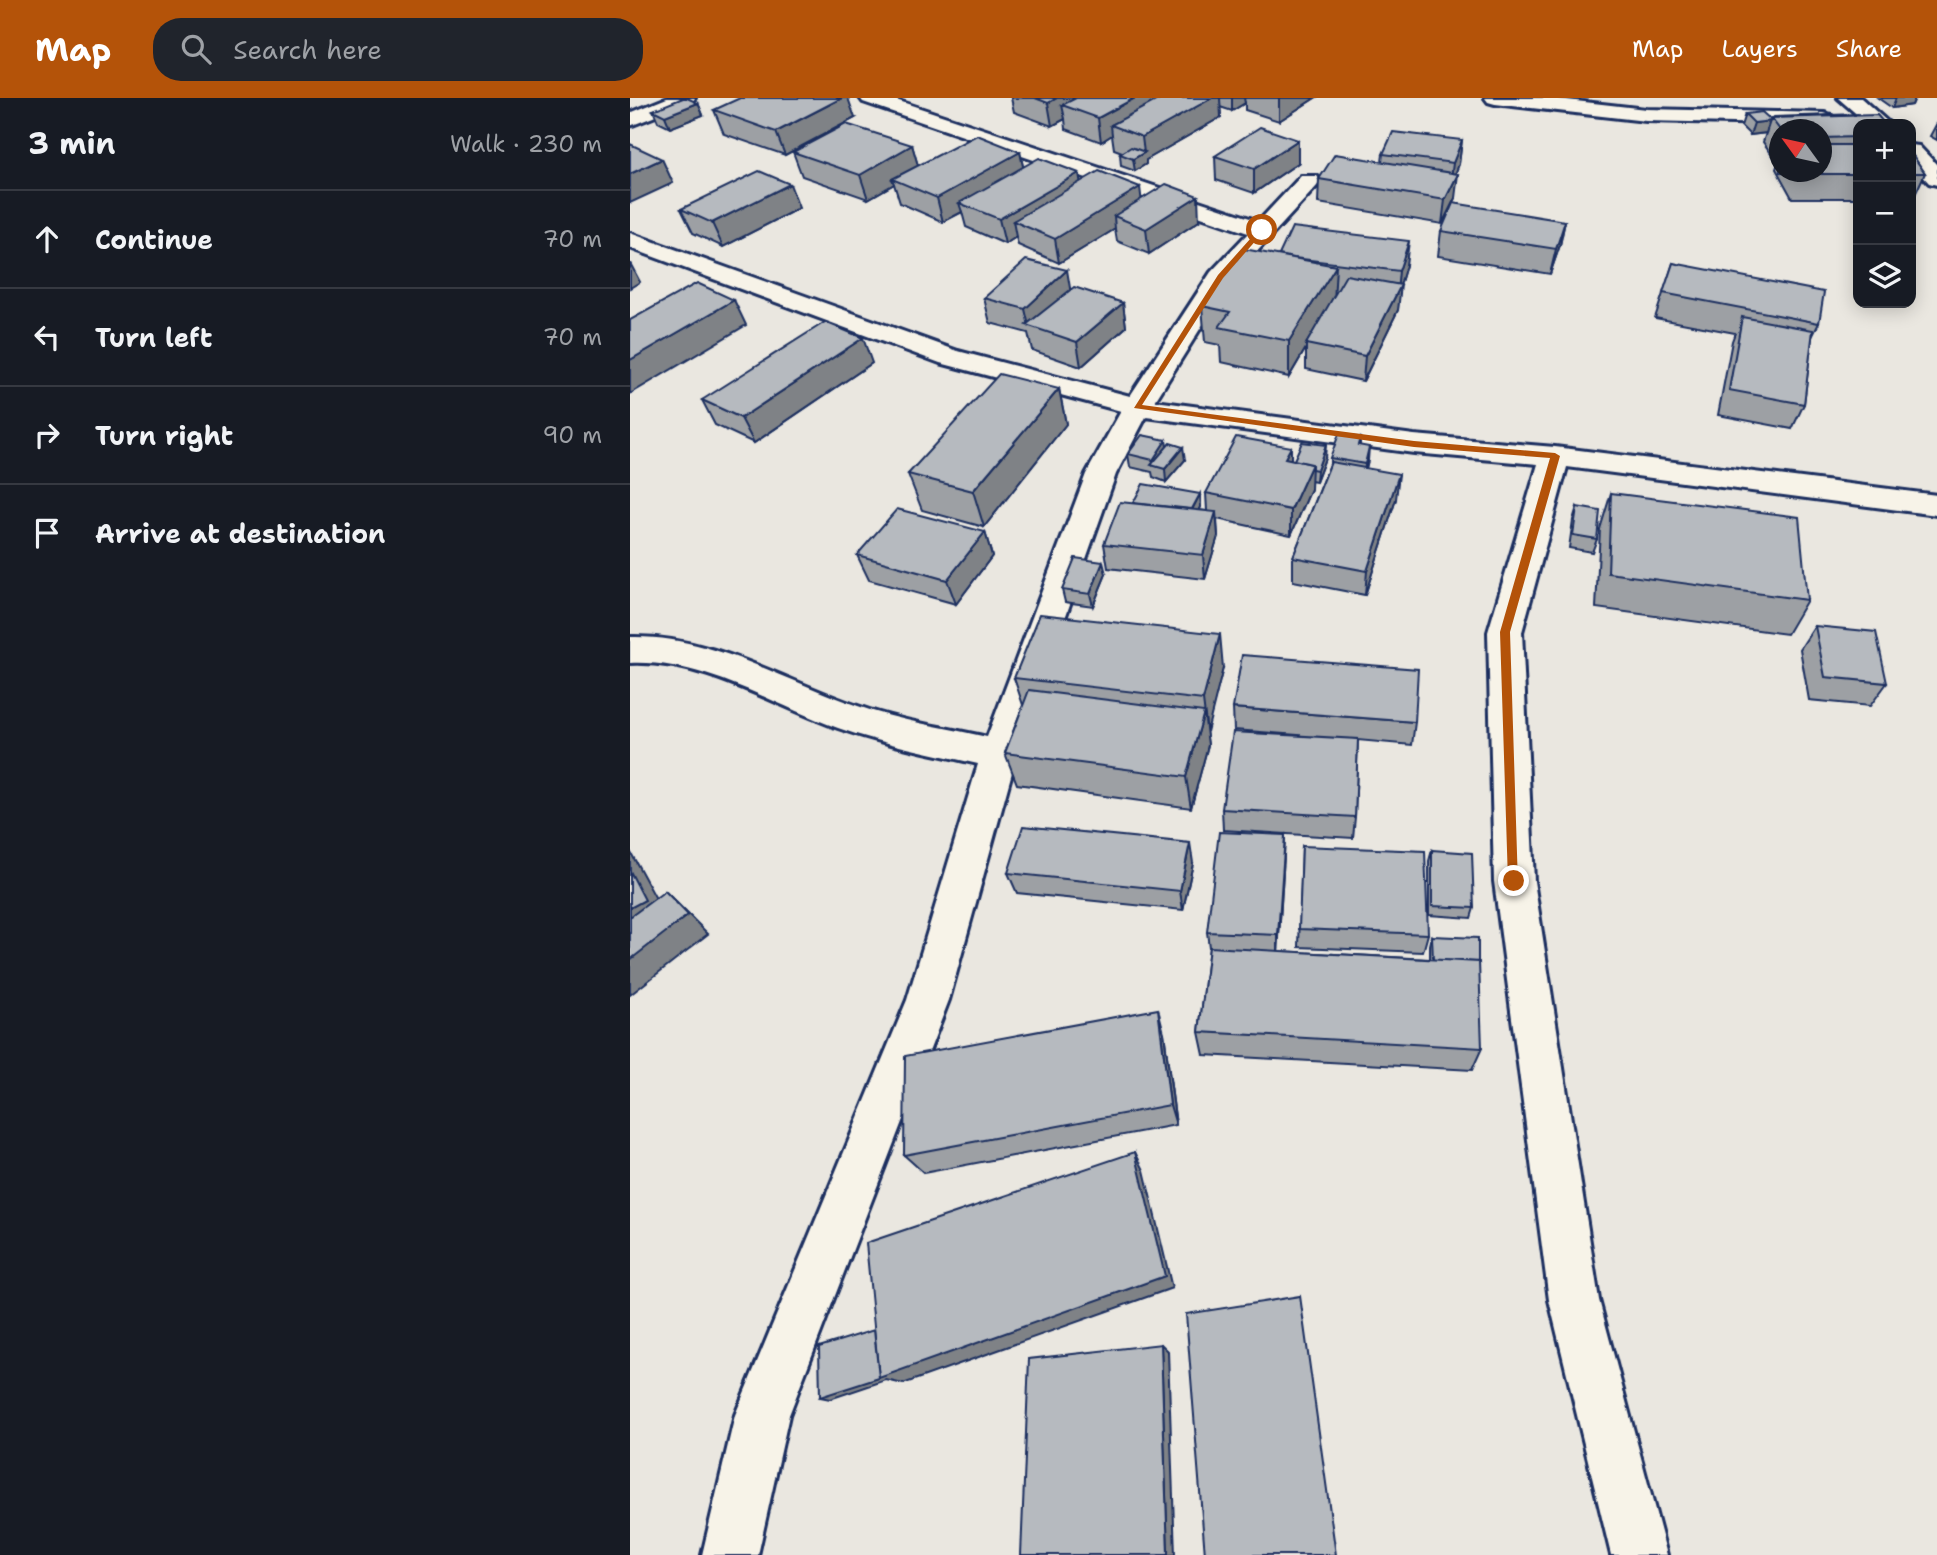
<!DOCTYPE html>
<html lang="en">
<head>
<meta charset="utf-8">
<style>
  :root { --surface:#171b24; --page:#20242c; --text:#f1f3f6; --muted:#9ea1a6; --line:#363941; --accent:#b45309 }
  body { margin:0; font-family:"Shantell Sans",sans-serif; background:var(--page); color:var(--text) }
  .controls { position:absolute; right:21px; top:21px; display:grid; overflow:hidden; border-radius:14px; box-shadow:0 4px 18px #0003 }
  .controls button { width:63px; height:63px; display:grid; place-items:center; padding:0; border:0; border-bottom:2px solid var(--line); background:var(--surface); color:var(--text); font:35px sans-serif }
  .compass { position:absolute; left:1139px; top:21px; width:63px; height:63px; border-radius:50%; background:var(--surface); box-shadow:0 4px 18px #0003; rotate:303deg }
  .stop { position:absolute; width:21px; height:21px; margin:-16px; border:5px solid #b45309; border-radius:50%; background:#fff }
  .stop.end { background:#b45309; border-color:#fff; box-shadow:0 2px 7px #0008 }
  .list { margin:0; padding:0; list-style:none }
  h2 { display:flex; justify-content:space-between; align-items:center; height:91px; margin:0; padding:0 28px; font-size:30px }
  h2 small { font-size:23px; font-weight:400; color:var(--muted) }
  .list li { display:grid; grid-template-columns:46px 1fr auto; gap:21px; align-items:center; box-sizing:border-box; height:98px; padding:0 28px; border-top:2px solid var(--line) }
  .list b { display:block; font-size:26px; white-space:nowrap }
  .list em { font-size:23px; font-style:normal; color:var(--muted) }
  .icon { flex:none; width:38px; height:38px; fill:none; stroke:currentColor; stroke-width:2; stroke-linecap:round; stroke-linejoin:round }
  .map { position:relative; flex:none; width:1307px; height:1457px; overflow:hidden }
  header { display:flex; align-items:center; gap:42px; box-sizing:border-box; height:98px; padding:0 35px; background:var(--accent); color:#fff }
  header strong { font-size:33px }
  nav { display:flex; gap:38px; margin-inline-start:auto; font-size:24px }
  .search { width:490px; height:63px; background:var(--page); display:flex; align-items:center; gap:18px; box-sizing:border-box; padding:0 24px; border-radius:28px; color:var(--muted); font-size:26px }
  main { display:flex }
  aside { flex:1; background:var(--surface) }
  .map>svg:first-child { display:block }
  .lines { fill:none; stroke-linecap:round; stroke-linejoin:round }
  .street-casing { stroke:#1b2f5e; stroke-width:6 }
  .street { fill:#f7f3e8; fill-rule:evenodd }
  .wall { fill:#9da0a4; stroke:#1b2f5e; stroke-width:2; fill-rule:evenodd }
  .shaded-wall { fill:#7f8286; stroke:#1b2f5e; stroke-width:2 }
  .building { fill:#b6babf; stroke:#1b2f5e; stroke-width:2 }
  .route { fill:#b45309 }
</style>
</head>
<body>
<header>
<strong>Map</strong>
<div class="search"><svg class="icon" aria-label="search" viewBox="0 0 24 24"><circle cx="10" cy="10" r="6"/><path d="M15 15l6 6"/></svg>Search here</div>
<nav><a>Map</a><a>Layers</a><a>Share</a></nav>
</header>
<main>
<aside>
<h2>3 min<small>Walk · 230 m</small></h2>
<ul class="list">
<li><svg class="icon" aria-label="ahead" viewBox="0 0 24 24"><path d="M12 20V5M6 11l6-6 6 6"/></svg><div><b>Continue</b></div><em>70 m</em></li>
<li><svg class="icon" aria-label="left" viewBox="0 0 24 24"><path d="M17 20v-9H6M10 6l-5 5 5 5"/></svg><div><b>Turn left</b></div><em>70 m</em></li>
<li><svg class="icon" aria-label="right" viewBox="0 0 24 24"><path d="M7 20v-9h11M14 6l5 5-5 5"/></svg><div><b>Turn right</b></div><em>90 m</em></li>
<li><svg class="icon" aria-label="arrive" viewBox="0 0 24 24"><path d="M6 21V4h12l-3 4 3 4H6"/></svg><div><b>Arrive at destination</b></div></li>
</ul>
</aside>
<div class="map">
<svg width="1307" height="1457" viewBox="0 0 1307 1457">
  <rect width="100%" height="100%" fill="#eae7e0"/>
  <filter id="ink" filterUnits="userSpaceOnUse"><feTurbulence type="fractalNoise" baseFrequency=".0143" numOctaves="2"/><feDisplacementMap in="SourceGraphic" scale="14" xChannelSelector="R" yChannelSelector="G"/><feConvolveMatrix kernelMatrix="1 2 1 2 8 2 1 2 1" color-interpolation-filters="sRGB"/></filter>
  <g filter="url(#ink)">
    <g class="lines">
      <defs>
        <g id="street">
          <polygon points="37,0 65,0 62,4 0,28 0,15"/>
          <path d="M 230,0 L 260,0 L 629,123 L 671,78 L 687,78 L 690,83 L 687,88 L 600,183 L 525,303 L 784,337 L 925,349 L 1307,397 L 1307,417 L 937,369 L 892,534 L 904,783 L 969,1202 L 1037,1457 L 981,1457 L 919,1202 L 864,783 L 858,534 L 908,366 L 784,355 L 516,319 L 486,376 L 387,656 L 319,902 L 159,1317 L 128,1457 L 72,1457 L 105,1317 L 277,902 L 348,666 C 301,655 253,646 208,630 C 139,605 75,562 0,565 L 0,539 C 82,537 152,582 228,608 C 269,623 314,629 357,639 L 456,376 L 491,313 L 310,265 L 0,150 L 0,135 L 328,253 L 500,298 L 581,174 L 618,135 L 233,4 Z"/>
          <polygon points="855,0 919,0 1016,11 1194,15 1201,17 1204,21 1201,25 1194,27 1016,23 865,6 858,4"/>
          <polygon points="1208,0 1231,0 1260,26 1238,26"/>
          <polygon points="1281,47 1289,48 1307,67 1307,87 1299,85 1281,65"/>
        </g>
      </defs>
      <use href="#street" class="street-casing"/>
      <use href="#street" class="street"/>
    </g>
    <g class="wall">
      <polygon points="381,0 685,0 649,23 615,12 615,5 602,13 590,9 591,19 516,62 516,66 505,73 491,68 490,56 492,54 484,51 482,37 471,44 436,31 435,21 422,28 384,14"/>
      <polygon points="1248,0 1285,0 1282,7 1262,10"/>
      <polygon points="68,5 73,17 40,30 28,24 23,12"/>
      <polygon points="84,12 225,20 155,57 94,36"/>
      <path d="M 1115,16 L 1141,22 L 1143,19 L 1228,26 L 1228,100 L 1162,100 L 1146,71 L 1148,65 L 1133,44 L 1136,35 L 1120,37 L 1111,28 ZM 1150,32 L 1192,32 L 1192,74 L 1150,74 Z"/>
      <polygon points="1307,25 1307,42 1300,38"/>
      <polygon points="832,42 829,66 825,76 825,100 812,126 688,105 689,81 752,64 753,56"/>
      <polygon points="282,47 288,68 390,54 393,69 512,101 569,123 519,156 487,143 485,131 429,165 388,147 386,139 375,146 336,129 332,114 313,124 270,105 264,86 238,101 172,78 163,54"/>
      <polygon points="1281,55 1295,75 1284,99 1281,99"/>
      <polygon points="585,58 668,65 624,95 586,82"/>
      <polygon points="169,110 93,149 63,135 51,111"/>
      <polygon points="935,123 930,147 920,176 808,158 811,133"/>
      <polygon points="649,157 776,167 770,187 768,212 733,283 676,271 676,250 659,279 591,264 590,247 575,244 572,208"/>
      <polygon points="1043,165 1189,225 1182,239 1174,306 1162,331 1088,317 1102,243 1105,235 1025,220"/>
      <polygon points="440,192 493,205 496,229 451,269 402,252 398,235 360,225 354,200"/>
      <polygon points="242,265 124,345 85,327 72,302"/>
      <polygon points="429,291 436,326 354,429 292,412 278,376"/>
      <polygon points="730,340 730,348 738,362 736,370 766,401 735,497 663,483 663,459 700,366 700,360"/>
      <polygon points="537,349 555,362 536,384 523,379 522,374 500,369 498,356"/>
      <polygon points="661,349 661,362 664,362 695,360 686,384 681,383 681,391 661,437 587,421 588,438 575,481 478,470 474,446 503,405 570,396 571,409 569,412 577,413 576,395"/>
      <polygon points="981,395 1177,502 1157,536 966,510 970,431"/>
      <polygon points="947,409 967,441 962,454 939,450 943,422"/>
      <polygon points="355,434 362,458 326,506 239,482 227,457"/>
      <polygon points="476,476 463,508 435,504 432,492"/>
      <polygon points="1185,528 1257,585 1240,608 1179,602 1170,551"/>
      <polygon points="593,570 576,634 578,647 561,710 387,686 375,655 393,607 384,580"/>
      <polygon points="603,610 785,624 782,647 728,642 725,719 723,740 593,732 592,711 669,637 604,632"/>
      <polygon points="655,737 654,757 648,853 800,861 800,847 802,838 852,950 842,972 574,957 569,934 579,849 577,834"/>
      <polygon points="672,748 798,836 793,854 669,849"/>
      <polygon points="802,752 844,810 841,820 799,817 799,763"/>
      <polygon points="563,765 553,812 387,795 378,775"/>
      <polygon points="534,935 546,1027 294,1075 274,1057"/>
    </g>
    <g class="shaded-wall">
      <polygon points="212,0 218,0 225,20 155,57 146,34"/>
      <polygon points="427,0 475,0 432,7 435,21 422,28 418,5"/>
      <polygon points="505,0 543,0 481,27 482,37 471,44 468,20"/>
      <polygon points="582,0 590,0 591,19 516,62 516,66 505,73 503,61 514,55 512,39"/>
      <polygon points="602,0 614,0 615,5 602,13"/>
      <polygon points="649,0 685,0 649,23"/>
      <polygon points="1266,0 1285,0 1282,7 1262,10"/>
      <polygon points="68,5 73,17 40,30 35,18"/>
      <polygon points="1140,23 1136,35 1120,37 1124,25"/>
      <polygon points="668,42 668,65 624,95 624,71"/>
      <polygon points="832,42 829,66 820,89 823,65"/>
      <polygon points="282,47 289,71 262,81 264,86 238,101 230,77"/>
      <polygon points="390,54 395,78 329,105 332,114 313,124 307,100"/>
      <polygon points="32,61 43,85 0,105 0,76"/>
      <polygon points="449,75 453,99 383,123 386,139 375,146 369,121"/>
      <polygon points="828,76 825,100 812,126 815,102"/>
      <polygon points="160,86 169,110 93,149 82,125"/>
      <polygon points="510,89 513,114 484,118 485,131 429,165 425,141"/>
      <polygon points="568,98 569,123 519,156 516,131"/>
      <polygon points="935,123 930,147 920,176 926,151"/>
      <polygon points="779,143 776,167 769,191 771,187 768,212 733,283 735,258 767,195 769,173"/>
      <polygon points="0,165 10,184 0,190"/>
      <polygon points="706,168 704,204 676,246 676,250 659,279 659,243"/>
      <polygon points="437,172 441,196 399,228 395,211"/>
      <polygon points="104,202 116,227 0,296 0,262"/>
      <polygon points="493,205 496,229 451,269 447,244"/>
      <polygon points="233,240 242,265 124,345 111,320"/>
      <polygon points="429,291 436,326 354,429 343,393"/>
      <polygon points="536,342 538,355 523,367 523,362"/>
      <polygon points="696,347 695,360 686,384 687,372"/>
      <polygon points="553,349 555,362 536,384 535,371"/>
      <polygon points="661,349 661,374 655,360"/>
      <polygon points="739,349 738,362 734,378 735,366"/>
      <polygon points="682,366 681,391 661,437 661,412"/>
      <polygon points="769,376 766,401 735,497 737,473"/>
      <polygon points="570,396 571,409 560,431 559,418"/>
      <polygon points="586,414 588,438 575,481 573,457"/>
      <polygon points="355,434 362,458 326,506 317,482"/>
      <polygon points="473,464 476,476 463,508 460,496"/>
      <polygon points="590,536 593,570 577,634 573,602"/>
      <polygon points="574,614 578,647 561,710 556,679"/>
      <polygon points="655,737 654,757 648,856 648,837"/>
      <polygon points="560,745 563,765 553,812 550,793"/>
      <polygon points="0,753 37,821 0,842"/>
      <polygon points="35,793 78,836 0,897 0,862"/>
      <polygon points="528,911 534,935 546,1027 540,1007"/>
      <polygon points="505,1054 514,1072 542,1190 273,1286 256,1282 200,1301 190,1299"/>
      <polygon points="531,1246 538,1253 545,1457 538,1457"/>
    </g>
    <g class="building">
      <polygon points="53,0 57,0 68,5 35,18 23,12"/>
      <polygon points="110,0 212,0 146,34 84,12"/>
      <polygon points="405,0 427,0 418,5"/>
      <polygon points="446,0 505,0 468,20 432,7"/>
      <polygon points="531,0 582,0 512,39 481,27"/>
      <polygon points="1132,14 1142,23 1124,25 1115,16"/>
      <polygon points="1228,16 1230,18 1145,20 1143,19"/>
      <polygon points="1247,17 1255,26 1228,26 1228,39 1192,40 1192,32 1150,32 1141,20"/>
      <polygon points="216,26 282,47 230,77 163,54"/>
      <polygon points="630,29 668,42 624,71 585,58"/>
      <polygon points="763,34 832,42 823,65 753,56"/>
      <polygon points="347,37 390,54 307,100 262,81"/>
      <polygon points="0,46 32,61 0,76"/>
      <polygon points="1192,47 1228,47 1228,76 1172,76 1170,74 1192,74"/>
      <polygon points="501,49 515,54 503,61 490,56"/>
      <polygon points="1281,55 1295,75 1281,75"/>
      <polygon points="705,56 828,76 815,102 689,81"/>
      <polygon points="409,60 449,75 369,121 329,105"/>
      <polygon points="129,73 160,86 82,125 51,111"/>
      <polygon points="469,73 510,89 425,141 383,123"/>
      <polygon points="536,86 568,98 516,131 484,118"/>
      <polygon points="823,105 935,123 926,151 811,133"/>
      <polygon points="662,129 779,143 769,173 664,160 649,157"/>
      <polygon points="614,151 706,168 659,243 589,229 600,214 572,208"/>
      <polygon points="396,162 437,172 395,211 354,200"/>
      <polygon points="1043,165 1194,194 1189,225 1033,195"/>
      <polygon points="716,177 771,187 735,258 676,246"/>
      <polygon points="67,185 104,202 0,262 0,222"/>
      <polygon points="444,189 493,205 447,244 396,227"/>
      <polygon points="1112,219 1183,232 1174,306 1099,292"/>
      <polygon points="195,224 233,240 111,320 72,302"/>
      <polygon points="369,276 429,291 343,393 278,376"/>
      <polygon points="709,336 730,340 728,347 739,349 735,366 700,360"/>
      <polygon points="512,337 536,342 523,362 498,356"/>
      <polygon points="606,339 661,349 655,360 682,366 661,412 576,395"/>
      <polygon points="672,344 696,347 687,372 682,371 682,366 664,362"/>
      <polygon points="540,345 553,349 535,371 521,367"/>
      <polygon points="701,364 769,376 737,473 663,459"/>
      <polygon points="513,386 570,396 562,411 503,405"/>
      <polygon points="981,395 1169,419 1177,502 978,475"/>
      <polygon points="490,404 586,414 573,457 474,446"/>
      <polygon points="947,409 970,413 967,441 943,437"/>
      <polygon points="267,411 355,434 317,482 227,457"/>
      <polygon points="445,460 473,464 460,496 432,492"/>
      <polygon points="410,516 590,536 573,602 384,580"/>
      <polygon points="1185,528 1246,534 1257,585 1195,579"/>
      <polygon points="612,557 788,571 785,624 603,610"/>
      <polygon points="399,592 574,614 556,679 375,655"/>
      <polygon points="603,634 728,641 725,719 592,711"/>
      <polygon points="393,728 560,745 550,793 378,775"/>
      <polygon points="589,734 655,737 648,837 577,834"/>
      <polygon points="672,748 795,753 798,836 669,831"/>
      <polygon points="802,752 842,755 844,810 802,808"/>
      <polygon points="0,773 15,802 0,810"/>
      <polygon points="35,793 58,817 0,862 0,819"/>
      <polygon points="802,838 848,840 848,864 803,862"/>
      <polygon points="579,849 849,864 852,950 569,934"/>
      <polygon points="528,911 540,1007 274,1057 275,958"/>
      <polygon points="505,1054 535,1178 249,1280 236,1145"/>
      <polygon points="670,1198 706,1457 575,1457 556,1216"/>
      <polygon points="244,1232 249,1280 190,1299 189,1249"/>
      <polygon points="531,1246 538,1457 391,1457 399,1261"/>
    </g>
  </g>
  <polygon class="route" points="629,131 635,132 593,180 512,307 784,343 925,355 930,358 880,534 888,787 884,789 878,783 870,534 920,360 784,349 504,310 588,177"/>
</svg>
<div class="controls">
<button>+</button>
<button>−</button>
<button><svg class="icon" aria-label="layers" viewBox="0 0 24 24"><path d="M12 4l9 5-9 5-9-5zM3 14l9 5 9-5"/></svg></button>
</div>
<svg class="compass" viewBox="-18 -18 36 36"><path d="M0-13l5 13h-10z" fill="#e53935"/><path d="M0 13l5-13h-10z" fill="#9ea1a6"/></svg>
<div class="stop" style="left:632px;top:132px"></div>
<div class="stop end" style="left:884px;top:783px"></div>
</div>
</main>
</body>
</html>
